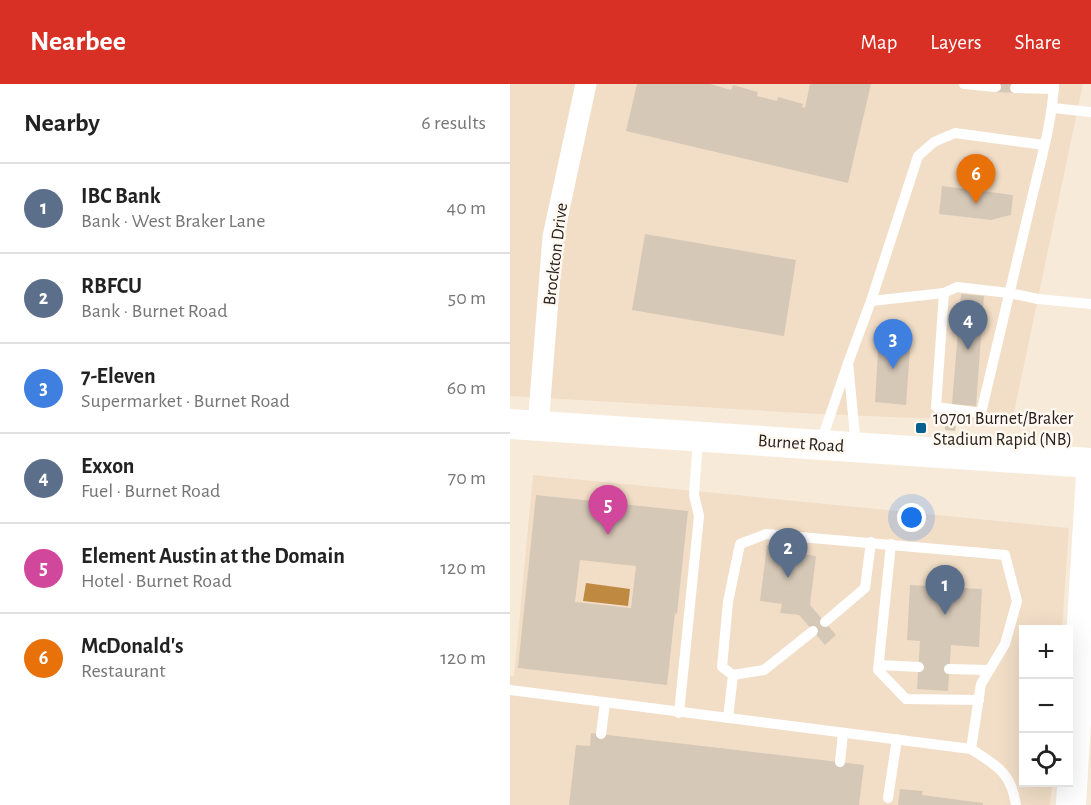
<!DOCTYPE html>
<html lang="en">
<head>
<meta charset="utf-8">
<style>
  :root { --surface:#fff; --page:#f6f6f6; --text:#222; --muted:#767676; --line:#e0e0e0; --accent:#d93025 }
  body { margin:0; font-family:"Alegreya Sans",sans-serif; background:var(--page); color:var(--text) }
  .controls { position:absolute; right:18px; bottom:18px; display:grid; overflow:hidden; border-radius:0px; box-shadow:0 6px 24px #0002 }
  .controls button { width:54px; height:54px; display:grid; place-items:center; padding:0; border:0; border-bottom:2px solid var(--line); background:var(--surface); color:var(--text); font:30px sans-serif }
  .you { position:absolute; left:402px; top:434px; width:21px; height:21px; margin:-15px; border:4px solid #fff; border-radius:50%; background:#1a73e8; box-shadow:0 0 0 9px #1a73e833 }
  .badge { display:grid; place-items:center; width:39px; height:39px; border-radius:50%; background:var(--accent); color:#fff; font-size:20px; font-weight:700 }
  .pin { position:absolute; translate:-50% -50px; filter:drop-shadow(0 2px 3px #0008) }
  .pin::after { content:''; position:absolute; top:32px; width:21px; height:18px; background:inherit; clip-path:polygon(0 0,100% 0,50% 100%) }
  .list { margin:0; padding:0; list-style:none }
  h2 { display:flex; justify-content:space-between; align-items:center; height:78px; margin:0; padding:0 24px; font-size:26px }
  h2 small { font-size:20px; font-weight:400; color:var(--muted) }
  .list li { display:grid; grid-template-columns:39px 1fr auto; gap:18px; align-items:center; box-sizing:border-box; height:90px; padding:0 24px; border-top:2px solid var(--line) }
  .list b { display:block; font-size:22px; white-space:nowrap }
  .list p { margin:0; font-size:20px; white-space:nowrap; color:var(--muted) }
  .list em { font-size:20px; font-style:normal; color:var(--muted) }
  .icon { flex:none; width:33px; height:33px; fill:none; stroke:currentColor; stroke-width:2; stroke-linecap:round; stroke-linejoin:round }
  .map { position:relative; flex:none; width:581px; height:721px; overflow:hidden }
  header { display:flex; align-items:center; gap:36px; box-sizing:border-box; height:84px; padding:0 30px; background:var(--accent); color:#fff }
  header strong { font-size:28px }
  nav { display:flex; gap:33px; margin-inline-start:auto; font-size:21px }
  main { display:flex }
  aside { flex:1; background:var(--surface) }
  .map>svg:first-child { display:block }
  .built { fill:#f2dec7 }
  .water { fill:#bf8942 }
  .building { fill:#d6c8b7; fill-rule:evenodd }
  .lines { fill:none; stroke-linecap:round; stroke-linejoin:round }
  .service { stroke:#fff; stroke-width:10 }
  .minor { stroke:#fff; stroke-width:21 }
  .secondary { stroke:#fff; stroke-width:30 }
  .poi-dot { fill:#066191; stroke:#fff9f2; stroke-width:2 }
  .labels { text-anchor:middle; stroke-width:5; stroke-linejoin:round; paint-order:stroke }
  .street-label { font-size:18px; fill:#26211b; stroke:#fff9f2 }
  .poi-label { font-size:18px; fill:#26211b; stroke:#fff9f2; text-anchor:start }
</style>
</head>
<body>
<header>
<strong>Nearbee</strong>
<nav><a>Map</a><a>Layers</a><a>Share</a></nav>
</header>
<main>
<aside>
<h2>Nearby<small>6 results</small></h2>
<ul class="list">
<li><span class="badge" style="background:#5c6f8a">1</span><div><b>IBC Bank</b><p>Bank · West Braker Lane</p></div><em>40 m</em></li>
<li><span class="badge" style="background:#5c6f8a">2</span><div><b>RBFCU</b><p>Bank · Burnet Road</p></div><em>50 m</em></li>
<li><span class="badge" style="background:#3f7fe0">3</span><div><b>7-Eleven</b><p>Supermarket · Burnet Road</p></div><em>60 m</em></li>
<li><span class="badge" style="background:#5c6f8a">4</span><div><b>Exxon</b><p>Fuel · Burnet Road</p></div><em>70 m</em></li>
<li><span class="badge" style="background:#d1479c">5</span><div><b>Element Austin at the Domain</b><p>Hotel · Burnet Road</p></div><em>120 m</em></li>
<li><span class="badge" style="background:#e8710a">6</span><div><b>McDonald's</b><p>Restaurant</p></div><em>120 m</em></li>
</ul>
</aside>
<div class="map">
<svg width="581" height="721" viewBox="0 0 581 721">
  <rect width="100%" height="100%" fill="#f8ead9"/>
  <g class="built">
    <polygon points="0,0 573,0 502,338 308,330 0,312"/>
    <polygon points="23,391 559,444 552,545 514,546 514,698 542,699 540,721 0,721 0,592 4,592"/>
  </g>
  <polygon class="water" points="76,499 120,505 118,522 73,517"/>
  <g class="building">
    <polygon points="127,0 200,0 221,6 223,1 248,8 247,12 267,17 268,13 293,20 292,23 295,24 300,0 361,0 338,99 116,47"/>
    <polygon points="486,0 505,0 505,9 485,8"/>
    <polygon points="432,102 503,111 501,131 481,136 429,130"/>
    <polygon points="135,150 286,176 274,252 122,226"/>
    <polygon points="451,210 474,212 466,322 442,320"/>
    <polygon points="369,249 401,251 396,321 365,318"/>
    <polygon points="435,341 446,342 445,347 435,346"/>
    <path d="M 26,411 L 178,427 L 167,530 L 165,529 L 157,601 L 8,584 ZM 70,476 L 126,482 L 121,524 L 65,518 Z"/>
    <polygon points="257,461 293,467 293,470 306,472 300,521 326,551 315,561 289,531 270,529 272,520 250,517"/>
    <polygon points="400,501 472,505 469,563 441,561 438,607 407,605 410,557 397,556"/>
    <polygon points="81,649 354,681 349,721 59,721 66,661 80,662"/>
    <polygon points="390,705 413,707 412,711 473,719 473,721 388,721"/>
  </g>
  <g class="lines">
    <g class="service">
      <polyline points="454,0 486,3"/>
      <path d="M 544,0 C 542,40 530,79 521,118 C 505,188 488,258 471,329 L 426,323 L 434,209 L 447,203 L 499,209 L 528,215 L 581,220"/>
      <polyline points="505,4 544,5"/>
      <polyline points="543,24 581,28"/>
      <polyline points="361,217 434,209"/>
      <polyline points="338,279 361,217 408,72 424,58 445,49 534,61"/>
      <polyline points="311,358 338,279 346,362"/>
      <polyline points="381,460 368,586 396,615 469,616"/>
      <polyline points="315,538 355,504 361,458"/>
      <polyline points="303,547 254,586 223,591 212,583 218,518 230,460 256,450 495,471 507,517 495,560 471,600 461,665"/>
      <polyline points="369,581 409,583"/>
      <polyline points="439,585 479,586"/>
      <path d="M 0,606 L 461,665 C 487,682 501,688 506,721"/>
      <polyline points="169,629 189,432 184,411 188,355"/>
      <polyline points="218,634 223,591"/>
      <polyline points="91,650 95,619"/>
      <polyline points="330,678 333,649"/>
      <polyline points="378,714 387,655"/>
    </g>
    <polyline class="minor" points="28,342 43,153 76,0"/>
    <g class="secondary">
      <polyline points="0,340 581,379"/>
      <polyline points="561,721 581,391"/>
    </g>
  </g>
  <rect class="poi-dot" x="405" y="338" width="12" height="12" rx="3"/>
  <g class="labels">
    <g class="street-label">
      <text transform="translate(45 170) rotate(-83)" y="6">Brockton Drive</text>
      <text transform="translate(291 359) rotate(4)" y="6">Burnet Road</text>
    </g>
    <g class="poi-label">
      <text x="423" y="340">10701 Burnet/Braker<tspan x="423" dy="21">Stadium Rapid (NB)</tspan></text>
    </g>
  </g>
</svg>
<div class="controls">
<button>+</button>
<button>−</button>
<button><svg class="icon" aria-label="locate" viewBox="0 0 24 24"><circle cx="12" cy="12" r="6"/><path d="M12 2v4M12 18v4M2 12h4M18 12h4"/></svg></button>
</div>
<div class="you"></div>
<div class="pin badge" style="left:435px;top:531px;background:#5c6f8a">1</div>
<div class="pin badge" style="left:278px;top:494px;background:#5c6f8a">2</div>
<div class="pin badge" style="left:383px;top:285px;background:#3f7fe0">3</div>
<div class="pin badge" style="left:458px;top:266px;background:#5c6f8a">4</div>
<div class="pin badge" style="left:98px;top:451px;background:#d1479c">5</div>
<div class="pin badge" style="left:466px;top:120px;background:#e8710a">6</div>
</div>
</main>
</body>
</html>
